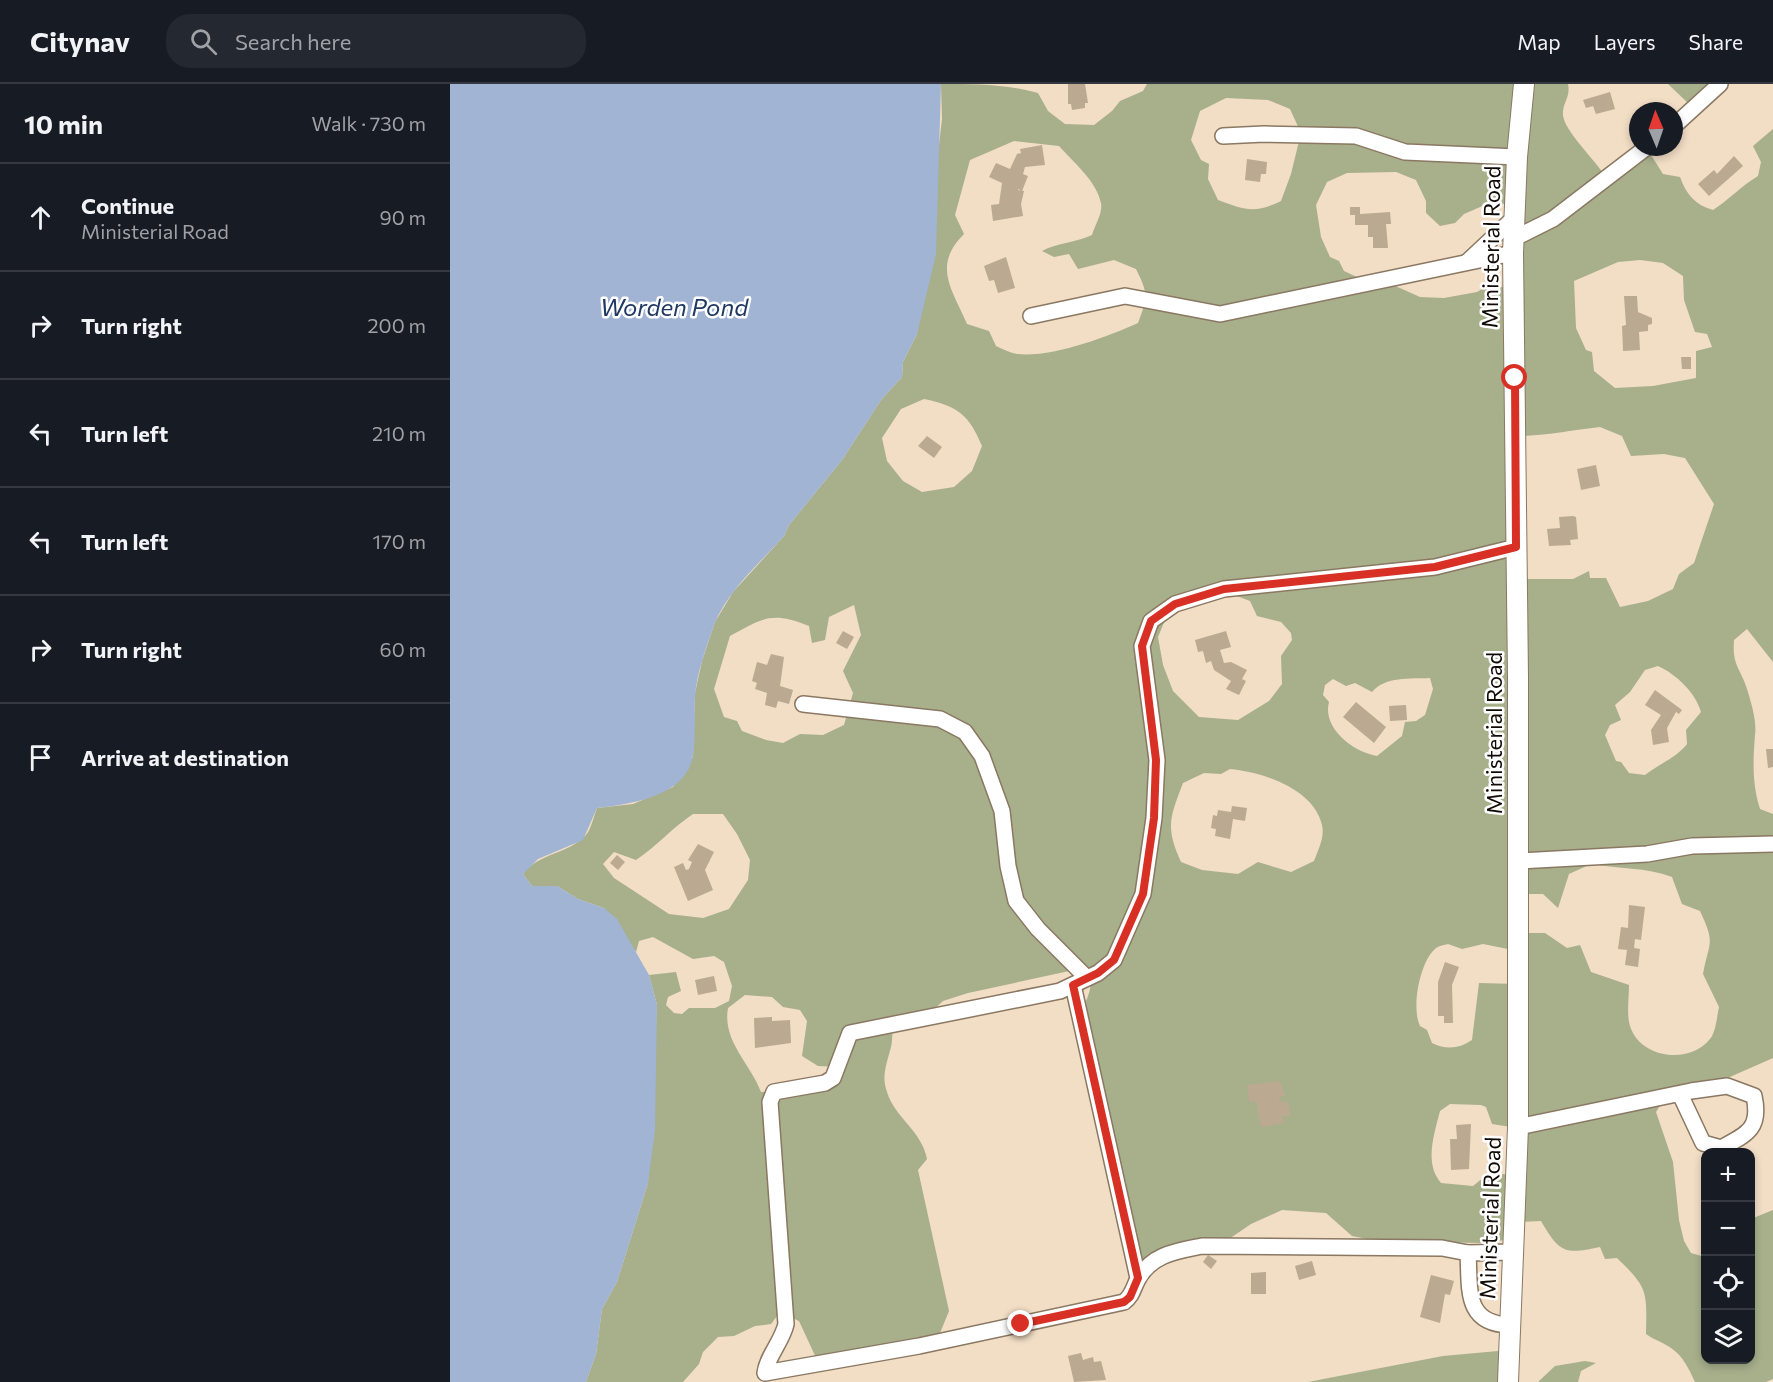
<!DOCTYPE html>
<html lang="en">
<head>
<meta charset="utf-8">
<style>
  :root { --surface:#171b24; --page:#242831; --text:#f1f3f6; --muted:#9ea1a6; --line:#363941 }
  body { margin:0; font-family:Commissioner,sans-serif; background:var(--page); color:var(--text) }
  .controls { position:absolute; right:18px; bottom:18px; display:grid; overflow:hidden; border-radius:12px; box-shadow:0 3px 9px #0003 }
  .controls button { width:54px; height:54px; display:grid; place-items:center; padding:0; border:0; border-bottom:2px solid var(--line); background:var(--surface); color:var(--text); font:30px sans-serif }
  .compass { position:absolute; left:1179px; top:18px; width:54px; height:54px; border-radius:50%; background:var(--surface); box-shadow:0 3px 9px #0003; rotate:358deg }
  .stop { position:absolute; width:18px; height:18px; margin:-14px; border:4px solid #d93025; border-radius:50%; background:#fff }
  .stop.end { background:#d93025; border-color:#fff; box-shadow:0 2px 6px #0008 }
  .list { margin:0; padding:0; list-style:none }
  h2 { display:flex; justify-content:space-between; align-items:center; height:78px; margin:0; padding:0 24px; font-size:26px }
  h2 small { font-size:20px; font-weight:400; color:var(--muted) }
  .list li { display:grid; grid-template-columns:39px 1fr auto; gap:18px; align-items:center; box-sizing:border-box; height:108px; padding:0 24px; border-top:2px solid var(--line) }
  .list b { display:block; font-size:22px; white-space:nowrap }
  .list p { margin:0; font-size:20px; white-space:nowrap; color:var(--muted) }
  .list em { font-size:20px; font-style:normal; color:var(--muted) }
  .icon { flex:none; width:33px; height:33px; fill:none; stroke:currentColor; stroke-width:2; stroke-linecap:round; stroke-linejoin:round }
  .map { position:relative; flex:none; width:1323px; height:1298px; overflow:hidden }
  header { display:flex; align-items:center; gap:36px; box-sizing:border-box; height:84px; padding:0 30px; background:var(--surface); border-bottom:2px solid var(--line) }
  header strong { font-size:28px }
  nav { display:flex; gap:33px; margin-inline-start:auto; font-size:21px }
  .search { width:420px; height:54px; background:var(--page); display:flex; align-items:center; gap:15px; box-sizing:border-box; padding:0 21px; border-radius:24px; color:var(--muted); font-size:22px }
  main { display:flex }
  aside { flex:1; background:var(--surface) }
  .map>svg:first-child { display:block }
  .forest { fill:#a7af8b; fill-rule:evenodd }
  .water { fill:#a1b4d3 }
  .building { fill:#bca992 }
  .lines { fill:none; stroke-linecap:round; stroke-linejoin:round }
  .minor-casing { stroke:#8a7862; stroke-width:18 }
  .major-casing { stroke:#8a7862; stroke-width:22 }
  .minor { stroke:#fff; stroke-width:15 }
  .major { stroke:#fff; stroke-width:20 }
  .route { stroke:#d93025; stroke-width:8 }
  .labels { text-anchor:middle; stroke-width:5; stroke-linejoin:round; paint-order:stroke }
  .street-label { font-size:22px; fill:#110a04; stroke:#fff }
  .water-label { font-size:24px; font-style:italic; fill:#203963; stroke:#fff }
</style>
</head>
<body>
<header>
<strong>Citynav</strong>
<div class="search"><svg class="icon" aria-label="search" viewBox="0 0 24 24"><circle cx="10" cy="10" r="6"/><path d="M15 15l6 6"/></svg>Search here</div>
<nav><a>Map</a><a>Layers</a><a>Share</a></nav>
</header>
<main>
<aside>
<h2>10 min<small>Walk · 730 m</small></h2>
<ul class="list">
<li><svg class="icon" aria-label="ahead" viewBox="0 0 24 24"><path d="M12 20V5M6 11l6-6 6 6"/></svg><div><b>Continue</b><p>Ministerial Road</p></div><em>90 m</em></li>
<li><svg class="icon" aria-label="right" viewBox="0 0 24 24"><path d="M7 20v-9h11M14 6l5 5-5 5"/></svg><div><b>Turn right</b></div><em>200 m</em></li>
<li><svg class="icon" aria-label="left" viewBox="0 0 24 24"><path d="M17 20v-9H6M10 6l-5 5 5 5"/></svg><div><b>Turn left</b></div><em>210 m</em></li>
<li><svg class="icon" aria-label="left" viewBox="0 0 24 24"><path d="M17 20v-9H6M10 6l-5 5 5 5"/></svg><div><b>Turn left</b></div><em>170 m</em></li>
<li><svg class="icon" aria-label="right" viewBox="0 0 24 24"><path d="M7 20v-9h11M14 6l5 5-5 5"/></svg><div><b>Turn right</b></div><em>60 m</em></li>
<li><svg class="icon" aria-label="arrive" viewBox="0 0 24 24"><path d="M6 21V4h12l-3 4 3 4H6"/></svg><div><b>Arrive at destination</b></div></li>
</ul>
</aside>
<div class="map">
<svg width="1323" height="1298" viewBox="0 0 1323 1298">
  <rect width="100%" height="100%" fill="#f2ddc5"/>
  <g class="forest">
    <path d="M 491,0 C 524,0 556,0 588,9 L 598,27 L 615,40 L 644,41 L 662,27 L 670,17 L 693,7 L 697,0 L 1118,0 C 1121,13 1112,19 1113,31 C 1114,46 1143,74 1153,89 L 1196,63 L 1213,90 L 1230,93 C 1236,110 1245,121 1263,126 C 1280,115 1291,102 1308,92 L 1311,78 L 1303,62 L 1323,45 L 1323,578 L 1297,545 L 1284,556 C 1282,582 1290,583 1297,605 C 1301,618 1307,637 1305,651 C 1303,676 1302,700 1310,725 L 1323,730 L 1323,974 L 1273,996 L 1218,1009 L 1206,1028 L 1223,1078 L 1229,1136 L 1234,1157 L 1241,1169 L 1255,1173 L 1256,1276 L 1300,1276 L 1301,1135 L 1323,1126 L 1323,1295 L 1316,1298 L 1245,1298 C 1239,1285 1233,1272 1221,1264 C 1213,1258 1204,1256 1196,1250 C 1197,1207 1198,1204 1167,1174 L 1155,1175 L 1150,1163 C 1114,1171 1109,1168 1091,1137 L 1065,1138 L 1063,1155 L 1031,1159 L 983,1158 L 969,1165 L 902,1152 L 876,1129 L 832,1126 L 801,1140 L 779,1155 L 741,1155 L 692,1180 L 631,929 C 637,913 648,898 633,884 L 518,909 L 493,917 L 482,927 L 442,935 C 442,944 443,955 441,963 C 437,979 431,992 437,1008 C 445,1034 472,1047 477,1075 L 468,1086 L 499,1227 L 490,1249 L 368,1278 L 349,1237 L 330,1228 L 321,1240 L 305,1242 L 284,1252 L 268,1253 L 253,1268 L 249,1280 L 233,1298 L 136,1298 L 146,1270 L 152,1225 L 167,1198 L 198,1099 L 207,921 L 199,891 L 226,888 L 231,907 L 218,913 L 216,921 L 224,929 L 232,930 L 239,924 L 265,924 L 279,917 L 282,902 L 274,878 L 264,872 L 243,875 L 203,853 L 189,857 L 186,868 L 154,824 L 128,815 L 107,802 L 82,802 L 73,790 C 88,769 119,770 136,751 C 141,745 144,732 147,724 L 183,720 L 223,703 L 243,673 L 245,609 L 252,577 L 265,538 L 283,508 L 334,452 L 339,441 L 392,376 L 431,316 L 452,293 L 453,278 L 467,250 L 492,35 ZM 776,14 L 818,16 L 840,25 L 851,49 L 841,90 L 831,117 C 804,130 795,126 768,116 L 758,95 L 759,80 L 751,76 L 741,56 L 750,27 ZM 564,57 L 609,62 C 623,78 646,96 651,119 C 653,129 645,141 642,151 C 624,159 607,159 592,167 L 604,173 L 619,170 L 628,185 L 664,176 L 686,185 C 698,209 698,213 688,239 C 657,253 601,274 567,270 C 560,269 553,265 546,262 L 539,247 L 517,240 C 502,205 482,182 514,150 L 505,131 L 520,76 ZM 946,88 L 966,96 L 976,117 L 976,129 L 990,142 L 1005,139 L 1014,130 L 1037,120 L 1063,120 L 1062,202 L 1034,204 L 1027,208 L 994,214 L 970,213 L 932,196 L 909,194 L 894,187 L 889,177 L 880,173 L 871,153 L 866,121 L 877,98 L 897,89 ZM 1190,176 L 1213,179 L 1233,192 L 1234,216 L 1245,248 L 1257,250 L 1262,263 L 1246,267 L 1246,294 L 1203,302 L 1165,304 L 1144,287 L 1142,268 L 1136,266 L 1126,244 L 1124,197 L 1168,178 ZM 474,315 C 508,322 519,331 532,362 L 522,387 L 504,403 L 472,408 L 453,397 L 437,377 L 432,354 L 451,325 ZM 1150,343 L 1172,352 L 1181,372 L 1214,370 L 1235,374 L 1264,420 L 1244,479 L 1229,490 L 1223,505 L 1198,517 L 1170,523 L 1156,494 L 1140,494 L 1139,487 L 1123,495 L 1066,495 L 1067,352 C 1095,352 1121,346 1150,343 ZM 779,509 L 800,517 L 807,532 L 831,538 L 841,549 L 842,556 L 831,572 L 832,600 L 819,617 L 788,636 L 749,633 L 723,607 L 713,581 L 708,553 L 717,531 ZM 404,521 L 411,551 L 393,587 L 403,609 L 394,641 L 373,651 L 350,650 L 333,659 L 316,656 L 292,647 L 287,637 L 274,633 L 264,605 L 280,552 C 314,534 321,527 359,542 L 362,559 L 375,556 L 379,533 ZM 1208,582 C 1226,590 1246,609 1251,628 L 1236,646 L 1237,660 C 1226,674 1209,680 1195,691 L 1179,689 L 1171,678 L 1166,677 L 1155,651 L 1160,641 L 1171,636 L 1165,621 L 1180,608 L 1195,586 ZM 980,594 L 983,605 L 975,631 L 966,637 L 955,638 L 952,652 L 927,672 C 903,668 872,644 879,618 L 873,611 L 875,601 L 883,595 L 896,602 L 905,599 L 922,608 C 936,592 959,595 980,594 ZM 780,685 C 813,688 864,705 872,741 C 875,753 868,766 864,777 L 841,788 L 808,778 L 788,790 L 752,786 L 731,778 C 715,743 720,733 733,699 L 754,689 L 771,690 ZM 243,730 L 273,730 L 287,750 L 300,776 L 298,796 L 279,825 L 253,834 L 219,830 L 164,794 L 153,780 L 164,768 L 186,776 C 207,762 223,743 243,730 ZM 1141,780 C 1168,785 1196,783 1222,793 L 1232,820 L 1250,827 C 1266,861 1259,857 1253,890 L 1269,923 C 1267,932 1266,948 1260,955 C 1239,982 1186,974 1179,938 C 1177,927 1179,912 1179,901 L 1141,888 L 1130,861 L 1117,864 L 1095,849 L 1068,849 L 1069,810 L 1093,810 L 1108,824 L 1119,790 ZM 998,860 L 1012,865 L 1033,860 L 1068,867 L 1067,900 L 1029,899 L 1022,956 C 1009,965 996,966 982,959 L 977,946 L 970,942 C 961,923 970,878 985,865 C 988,862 994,861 998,860 ZM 295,911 L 322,913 L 333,923 L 350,926 L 357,937 L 352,972 L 368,982 L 391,983 L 351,1005 L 311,1008 C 301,980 272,957 278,924 ZM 1000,1020 L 1031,1021 L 1036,1023 L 1042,1040 L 1067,1044 L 1065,1091 L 1039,1089 L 1023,1102 L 991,1099 C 974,1079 984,1051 990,1027 Z"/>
    <polygon points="1218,0 1268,0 1239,20"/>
    <polygon points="1059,1266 1058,1298 858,1298 993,1272"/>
    <polygon points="1135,1277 1146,1279 1131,1287 1128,1298 1088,1298 1105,1282"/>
  </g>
  <path class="water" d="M 0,0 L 491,0 L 486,170 L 467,250 L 453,278 L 452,293 L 431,316 L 392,376 L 339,441 L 334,452 C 310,479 277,507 264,541 C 256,564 247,588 245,612 C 244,631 246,651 243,671 C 237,713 180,720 147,724 L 133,756 L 88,775 L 73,790 L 82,802 L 107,802 L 128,815 L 154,824 L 167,835 L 199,891 L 207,921 L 205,1046 L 198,1099 L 167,1198 L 152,1225 L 146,1270 L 136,1298 L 0,1298 Z"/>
  <g class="building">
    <polygon points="618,0 635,0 638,19 635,19 635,24 622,26 621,20 618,20"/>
    <polygon points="1160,8 1165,25 1146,30 1143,22 1136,24 1133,16"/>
    <polygon points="592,61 595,81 575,83 573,90 578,92 572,107 568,105 568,106 574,107 571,120 573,132 543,137 541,121 549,120 552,99 539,93 546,79 560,85 567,70 571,69 570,65"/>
    <polygon points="1284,72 1293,82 1259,112 1248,100 1264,86 1267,90"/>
    <polygon points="797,75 817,78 816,90 811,90 810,98 795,96"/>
    <polygon points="900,123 910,123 910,130 940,128 941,140 936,140 938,164 923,164 923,153 918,153 918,141 905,141 905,131 900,131"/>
    <polygon points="556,173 565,204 548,209 544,196 539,197 534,182"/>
    <polygon points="1174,212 1187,212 1188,228 1202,234 1202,240 1198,241 1198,247 1189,248 1190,266 1173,267 1172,242 1176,241"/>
    <polygon points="1231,273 1241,273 1241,285 1232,285"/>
    <polygon points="477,352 492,363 484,374 468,362"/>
    <polygon points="1146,381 1150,402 1131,406 1127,385"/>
    <polygon points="1123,432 1126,433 1128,455 1120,456 1121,461 1099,462 1097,445 1110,444 1109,433"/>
    <polygon points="393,547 404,553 397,565 386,559"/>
    <polygon points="776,547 781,563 770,566 774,579 781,578 797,586 792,595 796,597 789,611 776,605 781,597 764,586 761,577 756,579 753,567 748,568 745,556"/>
    <polygon points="321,570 334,573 330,602 343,606 339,620 328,617 326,624 315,621 317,609 305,605 307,599 302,597 307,578 317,581"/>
    <polygon points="1205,606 1232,626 1229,630 1226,628 1217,644 1219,658 1203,661 1201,646 1211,631 1195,621"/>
    <polygon points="906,618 936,643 924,659 893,633"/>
    <polygon points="956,621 957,636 940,637 939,622"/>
    <polygon points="1316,665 1323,665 1323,683 1318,684"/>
    <polygon points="782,722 797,724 795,737 783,735 780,755 765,752 766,745 761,744 763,731 767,732 768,726 781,728"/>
    <polygon points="248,760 264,768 255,786 263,806 238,817 224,783 233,779 236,786 239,785 242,778 238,776"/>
    <polygon points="167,771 175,778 168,786 160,779"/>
    <polygon points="1179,821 1195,823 1191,856 1185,855 1184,864 1190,865 1188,883 1175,881 1177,866 1168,865 1171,843 1178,844"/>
    <polygon points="995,878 1009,883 1002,901 1003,939 994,939 994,932 988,932 988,898"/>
    <polygon points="264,892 267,907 248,911 245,896"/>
    <polygon points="322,933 322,937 340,936 341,959 305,964 304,934"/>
    <polygon points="830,997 835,1012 829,1013 830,1018 838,1017 841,1031 832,1032 834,1039 811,1043 806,1017 799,1018 797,1001"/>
    <polygon points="1021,1040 1019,1085 1001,1086 1000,1055 1007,1055 1006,1041"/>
    <polygon points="758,1171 767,1177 761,1185 753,1178"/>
    <polygon points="862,1177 866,1191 849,1196 845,1182"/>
    <polygon points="816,1188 816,1210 801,1210 801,1189"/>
    <polygon points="981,1191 1004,1197 1000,1211 995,1210 990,1239 970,1233"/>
    <polygon points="631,1269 633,1276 643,1273 644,1278 651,1277 656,1296 624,1298 618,1272"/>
  </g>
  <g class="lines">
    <defs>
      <g id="minor">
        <polyline points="1224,42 1270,0"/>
        <polyline points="773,52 814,50 906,52 955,68 1067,73"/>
        <polyline points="1063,155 1103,135 1197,63"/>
        <polyline points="1017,178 1064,134"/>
        <polyline points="581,232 675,212 770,230 1063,169"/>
        <polyline points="353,620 490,635 515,648 532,672 552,727 558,782 566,817 588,845 637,894"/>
        <polyline points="1068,777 1197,770 1242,762 1323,760"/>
        <polyline points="623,901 688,1194"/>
        <path d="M 1068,1043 L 1241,1007 L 1277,1002 L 1304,1012 C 1311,1044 1298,1050 1271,1064 L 1253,1059 L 1230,1010"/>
        <polyline points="1018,1169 1063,1168"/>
        <path d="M 1060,1241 C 1014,1240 1020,1205 1018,1169 L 992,1164 L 752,1162 C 727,1167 702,1170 688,1195 C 683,1204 683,1211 674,1218 L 469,1262 L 315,1289 C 317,1272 332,1258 336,1240 L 320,1018 L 324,1008 L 375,999 L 383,994 L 400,949 L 610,907 L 648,889 L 664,876 L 693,810 L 704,734 L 707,676 L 692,562 L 701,537 L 725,520 L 774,505 L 985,483 L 1066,463"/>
      </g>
      <polyline id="major" points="1058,1298 1068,1043 1068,593 1063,169 1067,73 1074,0"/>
    </defs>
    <use href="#minor" class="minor-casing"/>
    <use href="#major" class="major-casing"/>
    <use href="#minor" class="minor"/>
    <use href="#major" class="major"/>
  </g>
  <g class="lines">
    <polyline class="route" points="571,1240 674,1218 680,1213 688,1194 623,901 648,889 664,876 693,810 704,734 706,676 692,562 701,537 725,520 774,505 985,483 1066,463 1065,294"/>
  </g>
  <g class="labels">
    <g class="street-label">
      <text transform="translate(1041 163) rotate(-89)" y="8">Ministerial Road</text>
      <text transform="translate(1044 649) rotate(-90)" y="8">Ministerial Road</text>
      <text transform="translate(1040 1134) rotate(-88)" y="8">Ministerial Road</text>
    </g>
    <g class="water-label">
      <text x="224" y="232">Worden Pond</text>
    </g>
  </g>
</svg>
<div class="controls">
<button>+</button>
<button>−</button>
<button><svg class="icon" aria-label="locate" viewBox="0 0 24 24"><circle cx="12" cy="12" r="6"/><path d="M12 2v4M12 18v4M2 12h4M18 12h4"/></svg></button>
<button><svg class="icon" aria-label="layers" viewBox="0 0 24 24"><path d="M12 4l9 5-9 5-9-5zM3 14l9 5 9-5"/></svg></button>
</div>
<svg class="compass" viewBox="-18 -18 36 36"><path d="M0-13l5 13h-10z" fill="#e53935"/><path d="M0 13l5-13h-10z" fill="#9ea1a6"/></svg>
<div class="stop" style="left:1065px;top:294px"></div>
<div class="stop end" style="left:571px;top:1240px"></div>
</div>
</main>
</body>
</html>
